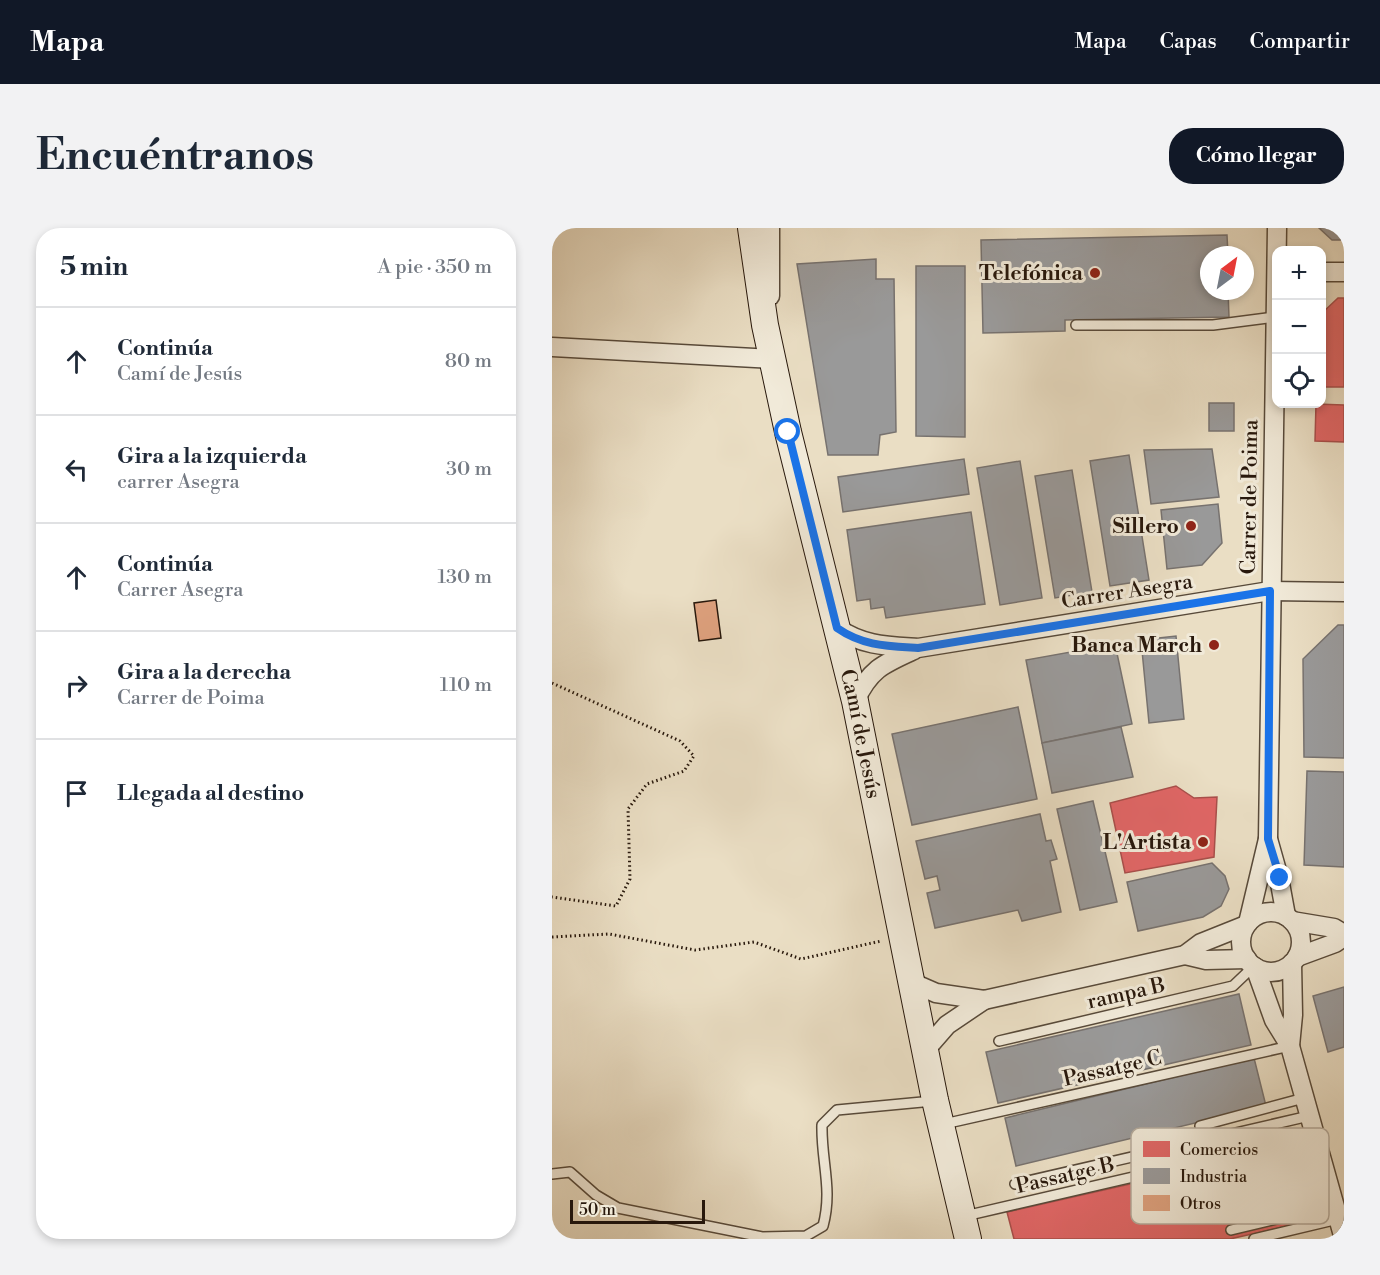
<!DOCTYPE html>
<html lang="es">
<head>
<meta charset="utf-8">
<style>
  :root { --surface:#fff; --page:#f2f2f3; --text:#1f2937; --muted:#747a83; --line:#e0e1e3; --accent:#111827 }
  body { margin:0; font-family:"Libre Bodoni",serif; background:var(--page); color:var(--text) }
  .controls { position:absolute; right:18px; top:18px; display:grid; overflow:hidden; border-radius:12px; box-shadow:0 3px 9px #0003 }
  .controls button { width:54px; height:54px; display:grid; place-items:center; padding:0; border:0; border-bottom:2px solid var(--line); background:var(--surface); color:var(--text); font:30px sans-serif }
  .compass { position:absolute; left:648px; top:18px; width:54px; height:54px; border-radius:50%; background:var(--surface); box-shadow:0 3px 9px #0003; rotate:32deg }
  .scale { position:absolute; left:18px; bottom:15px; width:135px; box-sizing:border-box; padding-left:6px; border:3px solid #28180c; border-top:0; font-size:16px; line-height:21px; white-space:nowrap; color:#28180c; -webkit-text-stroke:4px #f1ead9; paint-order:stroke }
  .stop { position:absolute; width:18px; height:18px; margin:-14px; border:4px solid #1a73e8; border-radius:50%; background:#fff }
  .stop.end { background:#1a73e8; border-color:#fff; box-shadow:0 2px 6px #0008 }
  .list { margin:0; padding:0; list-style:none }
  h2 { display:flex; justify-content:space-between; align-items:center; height:78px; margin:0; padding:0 24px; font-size:26px }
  h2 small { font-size:20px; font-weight:400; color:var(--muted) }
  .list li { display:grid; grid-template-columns:39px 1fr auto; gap:18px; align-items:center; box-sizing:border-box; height:108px; padding:0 24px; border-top:2px solid var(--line) }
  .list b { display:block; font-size:22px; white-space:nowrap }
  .list p { margin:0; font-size:20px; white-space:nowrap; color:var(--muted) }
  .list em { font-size:20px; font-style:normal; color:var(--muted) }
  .icon { flex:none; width:33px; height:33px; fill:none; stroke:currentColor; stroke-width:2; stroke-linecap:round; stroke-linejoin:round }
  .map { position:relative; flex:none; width:792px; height:1011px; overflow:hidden; border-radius:24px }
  header { display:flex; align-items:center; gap:36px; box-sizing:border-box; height:84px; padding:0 30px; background:var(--accent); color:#fff }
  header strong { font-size:28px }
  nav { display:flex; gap:33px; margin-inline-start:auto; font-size:21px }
  .intro { display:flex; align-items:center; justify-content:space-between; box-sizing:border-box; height:144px; padding:0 36px }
  h1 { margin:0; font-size:42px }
  .button { padding:15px 27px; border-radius:24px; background:var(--accent); color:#fff; font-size:21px; font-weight:700 }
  main { display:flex; gap:36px; padding:0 36px }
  aside { flex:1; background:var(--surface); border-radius:24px; box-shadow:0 3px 9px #0003 }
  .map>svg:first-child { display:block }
  .shops { fill:#e06666; stroke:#a94f4b; stroke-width:1.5 }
  .industry { fill:#999; stroke:#77726f; stroke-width:1.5 }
  .building { fill:#dea17e; stroke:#28180c; stroke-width:1.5 }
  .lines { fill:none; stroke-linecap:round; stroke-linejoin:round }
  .lane-casing { stroke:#584a3a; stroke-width:12 }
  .street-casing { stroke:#584a3a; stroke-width:21 }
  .secondary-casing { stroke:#28180c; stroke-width:28 }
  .path { stroke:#28180c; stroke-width:3; stroke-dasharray:1.5 3; stroke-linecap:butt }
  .lane { stroke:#f1ead9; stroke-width:9 }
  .street { stroke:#f1ead9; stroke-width:18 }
  .secondary { stroke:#f1ead9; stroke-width:26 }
  .route { stroke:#1a73e8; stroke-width:8 }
  .poi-dot { fill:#8f2418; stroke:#f1ead9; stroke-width:2 }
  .labels { text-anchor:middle; stroke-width:6; stroke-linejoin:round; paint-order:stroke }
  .poi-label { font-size:21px; font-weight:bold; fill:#28180c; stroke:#f1ead9; text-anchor:end }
  .street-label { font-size:21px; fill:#28180c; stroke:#f1ead9 }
  .key { fill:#f1ead9; stroke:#b5ab9c; stroke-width:1.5 }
  .key-label { font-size:16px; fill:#28180c }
</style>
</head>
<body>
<header>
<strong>Mapa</strong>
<nav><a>Mapa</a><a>Capas</a><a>Compartir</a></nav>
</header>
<div class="intro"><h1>Encuéntranos</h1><a class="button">Cómo llegar</a></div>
<main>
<aside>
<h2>5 min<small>A pie · 350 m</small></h2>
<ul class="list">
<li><svg class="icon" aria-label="ahead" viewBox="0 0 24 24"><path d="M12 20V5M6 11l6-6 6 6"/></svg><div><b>Continúa</b><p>Camí de Jesús</p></div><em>80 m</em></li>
<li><svg class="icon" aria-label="left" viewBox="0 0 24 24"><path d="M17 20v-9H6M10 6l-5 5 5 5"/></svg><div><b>Gira a la izquierda</b><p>carrer Asegra</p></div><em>30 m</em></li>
<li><svg class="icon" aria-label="ahead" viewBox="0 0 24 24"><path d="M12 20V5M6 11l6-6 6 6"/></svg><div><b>Continúa</b><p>Carrer Asegra</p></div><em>130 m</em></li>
<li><svg class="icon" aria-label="right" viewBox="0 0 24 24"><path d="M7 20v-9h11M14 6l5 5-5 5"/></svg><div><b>Gira a la derecha</b><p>Carrer de Poima</p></div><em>110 m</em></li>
<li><svg class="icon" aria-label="arrive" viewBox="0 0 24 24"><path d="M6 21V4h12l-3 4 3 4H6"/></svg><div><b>Llegada al destino</b></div></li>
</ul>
</aside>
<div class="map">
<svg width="792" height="1011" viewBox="0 0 792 1011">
  <rect width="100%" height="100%" fill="#eadec4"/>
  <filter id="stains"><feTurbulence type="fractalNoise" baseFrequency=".00333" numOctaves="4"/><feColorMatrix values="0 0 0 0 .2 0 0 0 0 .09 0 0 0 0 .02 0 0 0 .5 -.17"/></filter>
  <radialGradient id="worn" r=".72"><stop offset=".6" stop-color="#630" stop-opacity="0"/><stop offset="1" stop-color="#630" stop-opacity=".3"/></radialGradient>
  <g class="shops">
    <polygon points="786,70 792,70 792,159 770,159 770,85"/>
    <polygon points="764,176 792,177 792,214 763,213"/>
    <polygon points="624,558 642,570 665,569 662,629 573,645 558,575"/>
    <polygon points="723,923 740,997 678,1011 462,1011 455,984"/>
  </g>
  <g class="industry">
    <polygon points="767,0 792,0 792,12 780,12"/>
    <polygon points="675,7 676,27 657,27 657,63 676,63 677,89 513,92 513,103 431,105 429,12"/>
    <polygon points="324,31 324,51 342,51 344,204 328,207 326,227 276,227 245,36"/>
    <polygon points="364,38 413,38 413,209 364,208"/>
    <rect x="657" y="175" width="25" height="28"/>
    <polygon points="660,221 667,269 599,276 592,222"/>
    <polygon points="577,227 597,352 558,358 538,233"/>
    <polygon points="412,231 417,266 291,284 286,249"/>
    <polygon points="468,233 490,370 448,377 425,240"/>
    <polygon points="520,242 540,364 503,370 483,248"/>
    <polygon points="666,276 670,315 650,337 615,341 609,282"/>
    <polygon points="419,284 433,376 334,390 332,379 319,381 318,371 305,373 295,302"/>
    <polygon points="786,397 792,397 792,530 752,529 751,431"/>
    <polygon points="624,408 632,491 597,495 589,412"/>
    <polygon points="563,416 580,496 490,515 474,432"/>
    <polygon points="466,479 485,571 360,597 340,506"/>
    <polygon points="569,499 581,549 500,565 490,515"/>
    <polygon points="755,543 792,544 792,639 752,637"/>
    <polygon points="541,573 565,674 528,682 505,581"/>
    <polygon points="488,586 494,613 499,612 505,631 498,633 509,684 470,693 466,682 383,700 375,665 388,662 385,648 373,651 364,613"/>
    <polygon points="660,635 673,648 677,661 669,678 651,689 586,703 575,654"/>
    <polygon points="792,759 792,819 776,824 761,768"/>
    <polygon points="687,766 699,817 446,875 434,824"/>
    <polygon points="702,830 714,878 464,938 453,890"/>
  </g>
  <polygon class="building" points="164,372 169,410 147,413 142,375"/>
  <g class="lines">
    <defs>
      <g id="lane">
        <polyline points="524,97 661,97 723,89"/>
        <polyline points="447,813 681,758 702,738"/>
        <polyline points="392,896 738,818"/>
        <polyline points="648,898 752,870"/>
        <path d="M 0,946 L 18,944 L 44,967 L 66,980 L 210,1009 L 254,1008 L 271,998 C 281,961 269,933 270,897 L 285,882 L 381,873"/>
        <polyline points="463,956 757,888"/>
        <polyline points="413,988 763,907"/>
        <polyline points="679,1002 782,977"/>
        <polyline points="702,1011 786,991"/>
      </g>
      <g id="street">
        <polyline points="725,0 716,611 727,650 734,688"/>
        <polyline points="770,44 792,44"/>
        <polyline points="218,68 218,0"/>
        <polyline points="0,119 221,131"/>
        <path d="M 285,400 C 311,418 335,418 366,420 L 718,363 L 792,364"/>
        <path d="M 303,473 C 318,441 331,436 362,422"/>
        <circle cx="719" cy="714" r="30"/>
        <polyline points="740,693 782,700 792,706"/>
        <polyline points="696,695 716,611"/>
        <polyline points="633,727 654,732 695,731"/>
        <polyline points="745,729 783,715 792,709"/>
        <polyline points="703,739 722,792 738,818 792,1011"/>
        <polyline points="361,755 384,765 432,772 633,727 649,715 694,697"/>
        <polyline points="738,818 741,787 740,735"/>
        <polyline points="375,820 395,797 432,772"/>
      </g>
      <g id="secondary">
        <path id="s1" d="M 199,0 L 213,97 L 236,204 L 303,473 L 383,872 L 416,1011"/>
      </g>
    </defs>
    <use href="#lane" class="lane-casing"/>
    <use href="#street" class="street-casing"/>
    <use href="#secondary" class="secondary-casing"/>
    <g class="path">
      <polyline points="0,455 128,513 142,528 132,543 95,556 76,581 78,651 64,678 0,669"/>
      <polyline points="0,709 57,706 143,722 202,714 249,731 329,713"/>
    </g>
    <use href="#lane" class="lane"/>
    <use href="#street" class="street"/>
    <use href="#secondary" class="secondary"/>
  </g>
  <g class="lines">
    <path class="route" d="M 236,204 L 285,400 C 311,418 335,418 366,420 L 718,363 L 716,611 L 728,650"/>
  </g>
  <g class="poi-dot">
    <circle cx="543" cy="45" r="6"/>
    <circle cx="639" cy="298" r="6"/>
    <circle cx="662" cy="417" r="6"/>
    <circle cx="651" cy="614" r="6"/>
  </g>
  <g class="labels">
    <g class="poi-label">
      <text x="531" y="52">Telefónica</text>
      <text x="627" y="305">Sillero</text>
      <text x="650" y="424">Banca March</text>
      <text x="639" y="621">L'Artista</text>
    </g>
    <g class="street-label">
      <text transform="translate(697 269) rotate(-89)" y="7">Carrer de Poima</text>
      <text transform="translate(575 363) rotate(-9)" y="7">Carrer Asegra</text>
      <text dy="7" stroke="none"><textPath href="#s1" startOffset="518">Camí de Jesús</textPath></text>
      <text transform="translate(574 765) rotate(-13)" y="7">rampa B</text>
      <text transform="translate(560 840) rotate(-13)" y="7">Passatge C</text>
      <text transform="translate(513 947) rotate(-13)" y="7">Passatge B</text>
    </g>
  </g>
  <rect x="579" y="900" width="198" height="96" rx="9" class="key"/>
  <rect x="591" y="913" width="27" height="16" fill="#e06666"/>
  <rect x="591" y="940" width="27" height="16" fill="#999"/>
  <rect x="591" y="967" width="27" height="16" fill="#dea17e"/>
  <g class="key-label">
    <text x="628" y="927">Comercios</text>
    <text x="628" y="954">Industria</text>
    <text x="628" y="981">Otros</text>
  </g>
  <rect width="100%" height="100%" filter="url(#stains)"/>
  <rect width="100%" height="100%" fill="url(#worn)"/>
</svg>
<div class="controls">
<button>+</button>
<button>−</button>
<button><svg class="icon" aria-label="locate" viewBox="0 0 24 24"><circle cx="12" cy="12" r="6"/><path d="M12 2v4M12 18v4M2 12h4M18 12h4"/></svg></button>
</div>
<svg class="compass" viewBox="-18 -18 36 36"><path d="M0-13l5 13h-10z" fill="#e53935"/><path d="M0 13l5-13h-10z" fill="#747a83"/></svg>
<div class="scale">50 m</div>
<div class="stop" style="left:236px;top:204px"></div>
<div class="stop end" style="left:728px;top:650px"></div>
</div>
</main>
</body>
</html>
